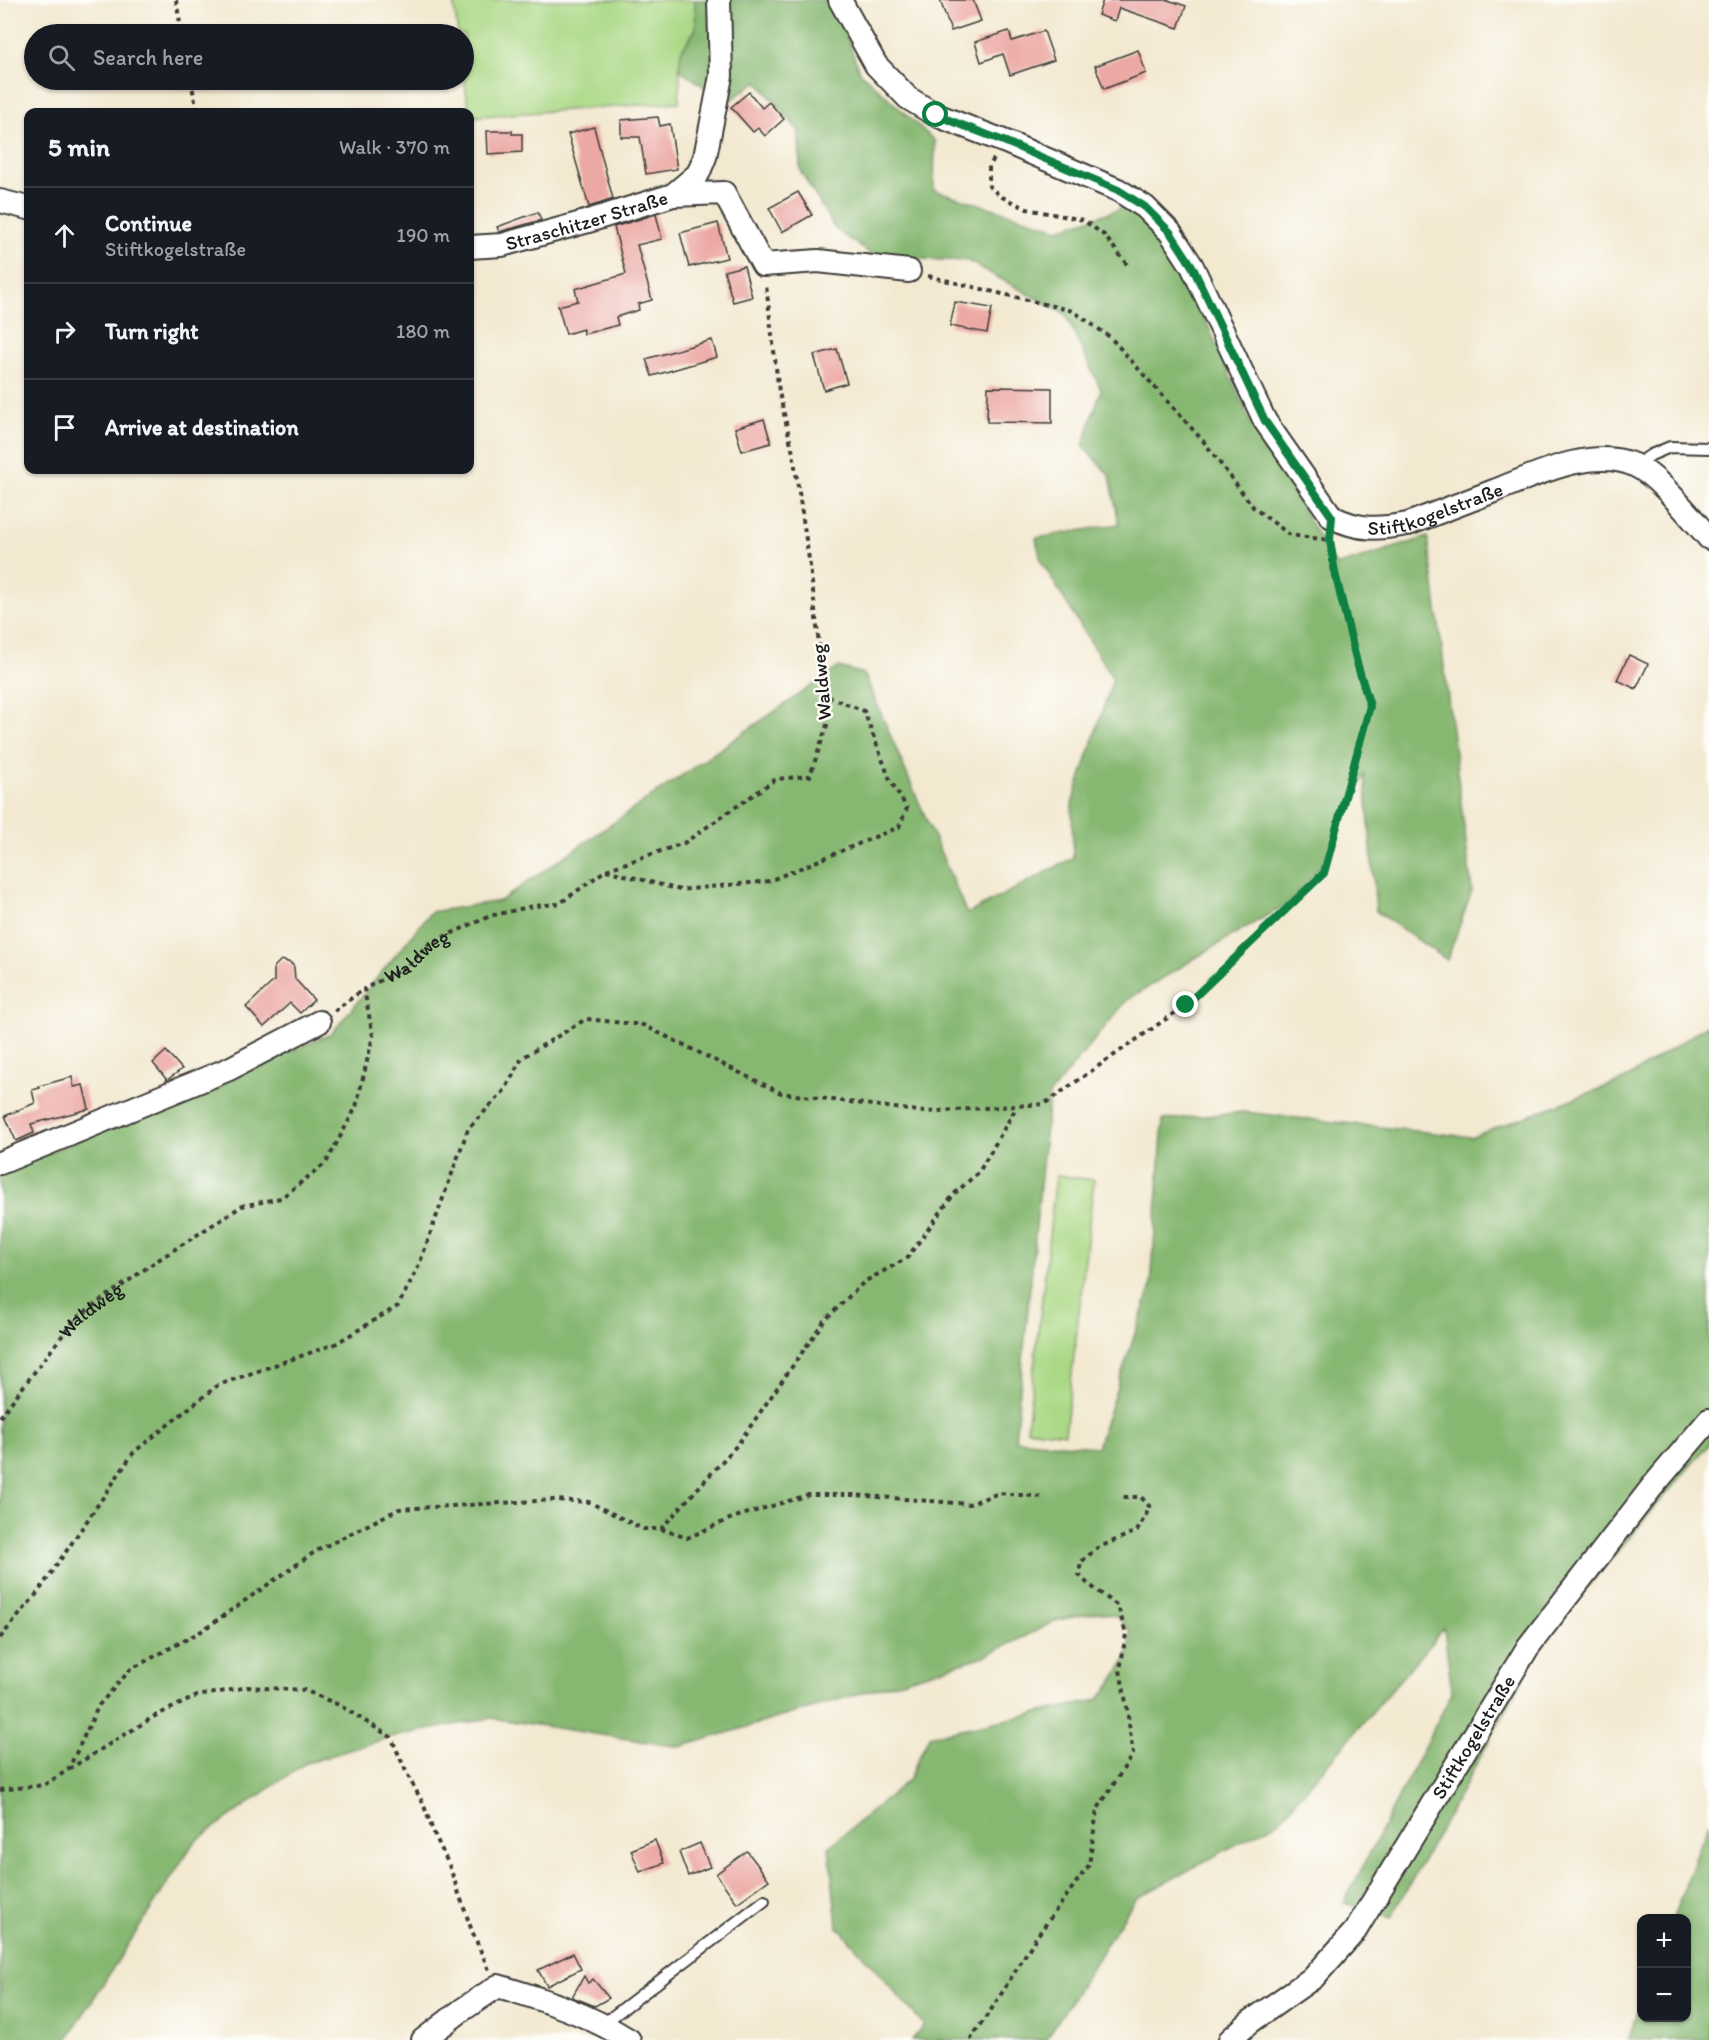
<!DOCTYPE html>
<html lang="en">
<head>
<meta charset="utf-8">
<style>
  :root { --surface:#171b24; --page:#20242c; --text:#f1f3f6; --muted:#9ea1a6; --line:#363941 }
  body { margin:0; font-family:Itim,sans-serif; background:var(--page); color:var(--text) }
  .controls { position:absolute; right:18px; bottom:18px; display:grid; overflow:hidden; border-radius:12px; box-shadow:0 2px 4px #0004 }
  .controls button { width:54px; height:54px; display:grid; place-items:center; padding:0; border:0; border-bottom:2px solid var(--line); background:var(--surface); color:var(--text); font:30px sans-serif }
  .stop { position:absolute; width:18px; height:18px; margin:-14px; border:4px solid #0b8043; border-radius:50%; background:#fff }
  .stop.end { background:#0b8043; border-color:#fff; box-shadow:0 2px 6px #0008 }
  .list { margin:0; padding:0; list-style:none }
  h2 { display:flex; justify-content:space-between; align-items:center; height:78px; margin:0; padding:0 24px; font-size:26px }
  h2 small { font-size:20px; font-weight:400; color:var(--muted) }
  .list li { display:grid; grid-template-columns:39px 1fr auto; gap:18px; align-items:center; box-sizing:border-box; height:96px; padding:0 24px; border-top:2px solid var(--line) }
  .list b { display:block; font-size:22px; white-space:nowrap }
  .list p { margin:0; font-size:20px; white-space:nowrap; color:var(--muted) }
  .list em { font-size:20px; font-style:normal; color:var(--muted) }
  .icon { flex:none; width:33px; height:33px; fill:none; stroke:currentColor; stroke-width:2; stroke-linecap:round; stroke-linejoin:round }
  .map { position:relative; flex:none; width:1709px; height:2040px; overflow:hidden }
  .search { position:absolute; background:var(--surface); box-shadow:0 2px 4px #0004; left:24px; top:24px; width:450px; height:66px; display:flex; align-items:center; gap:15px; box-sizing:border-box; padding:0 21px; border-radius:33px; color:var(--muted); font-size:22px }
  .panel { position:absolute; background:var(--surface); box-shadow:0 2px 4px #0004; left:24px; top:108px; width:450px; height:366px; border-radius:12px }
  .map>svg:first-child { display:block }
  .green { fill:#aad885; stroke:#637a50; stroke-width:1.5 }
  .forest { fill:#87b872; stroke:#526a47; stroke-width:1.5 }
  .building { fill:#eca8a4 }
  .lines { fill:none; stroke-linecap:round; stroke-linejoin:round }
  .lane-casing { stroke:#3c3b37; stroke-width:14 }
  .street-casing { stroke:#3c3b37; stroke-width:26 }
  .path { stroke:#3c3b37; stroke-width:4; stroke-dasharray:4.5 4.5; stroke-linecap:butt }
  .lane { stroke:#fff; stroke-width:10 }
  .street { stroke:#fff; stroke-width:22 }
  .route { stroke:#0b8043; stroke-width:8 }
  .labels { text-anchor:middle; stroke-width:5; stroke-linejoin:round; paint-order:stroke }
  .street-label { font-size:20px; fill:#1c1c1c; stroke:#fdfcf7 }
</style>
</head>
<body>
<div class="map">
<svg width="1709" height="2040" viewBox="0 0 1709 2040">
  <rect width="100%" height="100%" fill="#fdfcf7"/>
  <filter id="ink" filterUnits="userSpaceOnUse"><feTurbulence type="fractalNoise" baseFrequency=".0167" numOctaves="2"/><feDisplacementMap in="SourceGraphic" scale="12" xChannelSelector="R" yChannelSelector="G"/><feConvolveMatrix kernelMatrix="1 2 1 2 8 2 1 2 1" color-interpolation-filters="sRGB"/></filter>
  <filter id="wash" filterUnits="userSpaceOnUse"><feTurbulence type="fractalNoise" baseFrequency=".008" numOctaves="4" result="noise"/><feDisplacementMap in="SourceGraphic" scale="24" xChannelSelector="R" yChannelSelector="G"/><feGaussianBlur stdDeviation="1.35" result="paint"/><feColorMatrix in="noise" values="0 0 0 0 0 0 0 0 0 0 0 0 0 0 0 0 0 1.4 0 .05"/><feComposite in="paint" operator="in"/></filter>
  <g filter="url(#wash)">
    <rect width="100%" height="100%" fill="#f3e9d1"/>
    <g class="green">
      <polygon points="453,0 695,0 696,29 681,51 679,102 470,117 464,77 464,34 458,34"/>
      <polygon points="1056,1175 1094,1180 1065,1434 1027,1429"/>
    </g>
    <g class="forest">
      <polygon points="695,0 835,0 859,71 935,141 934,190 1059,229 1128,206 1179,260 1252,425 1336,566 1428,537 1472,891 1447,960 1376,911 1365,775 1323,863 1290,903 1241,930 1127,1000 1049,1095 1015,1440 1097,1447 1151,1286 1163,1120 1244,1112 1471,1137 1624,1080 1709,1024 1709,1444 1550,1631 1391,1918 1344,1903 1452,1693 1444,1628 1278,1822 1135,1899 1046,2040 912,2040 924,2025 837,1926 829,1847 908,1780 929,1736 1098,1700 1111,1684 1127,1658 1131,1631 1116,1616 1098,1612 1058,1620 985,1656 680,1747 491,1718 391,1737 304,1764 194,1842 67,2040 0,2040 0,1173 331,1034 431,912 500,901 839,667 864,674 967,914 1073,858 1072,804 1113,679 1041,561 1036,538 1119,524 1110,476 1083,446 1101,390 1065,314 968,261 875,257 835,229 800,170 799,131 757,81 727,103 679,69 681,51 696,29"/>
      <polygon points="1709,1822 1709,2040 1628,2040 1641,2004 1642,2018 1686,2018 1686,1918 1673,1918"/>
    </g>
    <g id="blocks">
      <g class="building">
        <polygon points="940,0 973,0 981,21 951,31"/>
        <polygon points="1103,0 1168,0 1186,6 1178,28 1119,8 1115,21 1098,15"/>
        <polygon points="1009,31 1012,41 1044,31 1054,60 1010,75 1003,54 981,62 975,42"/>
        <polygon points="1138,50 1146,73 1104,89 1095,66"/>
        <polygon points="749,92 762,108 769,102 784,119 765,136 758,128 753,132 731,107"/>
        <polygon points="658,117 660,126 670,124 677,169 646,174 640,137 621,137 621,120"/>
        <polygon points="594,127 613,199 589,207 568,134"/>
        <polygon points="487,131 512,131 512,134 522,134 522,152 488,154"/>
        <polygon points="798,192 812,215 782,232 769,208"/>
        <polygon points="538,212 541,220 499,232 497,227"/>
        <polygon points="656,214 662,239 637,245 652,300 638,304 639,310 616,317 618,325 584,334 583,329 566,334 558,306 578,301 575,289 626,274 614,227"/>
        <polygon points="718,223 727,258 689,267 680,233"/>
        <polygon points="744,266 752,297 733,302 724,271"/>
        <polygon points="955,302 992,308 987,333 950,326"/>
        <polygon points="712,340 717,357 652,376 646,359"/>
        <polygon points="837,349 847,383 824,390 814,355"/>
        <polygon points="988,387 1052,388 1052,423 987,422"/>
        <polygon points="764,419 771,443 742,451 735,428"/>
        <polygon points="1629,655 1648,664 1636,689 1617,680"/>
        <polygon points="281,960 291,963 294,967 295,979 314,1000 300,1013 290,1003 264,1027 246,1007 274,981 274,967"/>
        <polygon points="166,1051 182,1069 167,1080 153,1063"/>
        <polygon points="72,1077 74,1087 83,1085 89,1109 31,1124 34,1133 16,1141 5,1116 35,1103 32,1090 40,1088 39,1086"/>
        <polygon points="655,1840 664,1863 640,1872 631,1850"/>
        <polygon points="700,1843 710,1867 688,1876 679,1852"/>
        <polygon points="747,1851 769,1880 737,1903 716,1874"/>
        <polygon points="573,1953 581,1969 547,1986 538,1970"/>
        <polygon points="584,1976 588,1983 593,1979 609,1998 595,2006 572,1997"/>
      </g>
    </g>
  </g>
  <g filter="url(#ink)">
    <use href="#blocks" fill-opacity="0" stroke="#3c3b37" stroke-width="1.5"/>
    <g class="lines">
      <defs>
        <g id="lane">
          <polyline points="1636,465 1651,455 1670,447 1709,448"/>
          <polyline points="603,2024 764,1901"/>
        </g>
        <g id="street">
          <path id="s2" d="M 840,0 L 876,65 L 908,98 L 936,115 L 1006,142 L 1118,190 L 1145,207 L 1170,232 L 1192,266 L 1265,421 L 1332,517 C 1360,531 1378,529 1408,524 C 1437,513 1465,502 1494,491 C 1533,476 1592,446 1634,465 C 1659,476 1690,517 1709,538"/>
          <polyline points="673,195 724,193 763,265 818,261 909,271"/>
          <polyline points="0,201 28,208"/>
          <path id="s3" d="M 470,247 L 502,245 L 585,222 L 673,195 L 698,174 L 705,157 L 721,76 L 719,0"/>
          <polyline points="0,1163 229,1069 319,1022"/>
          <path d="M 423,2040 L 462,2010 L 498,1986 C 545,2000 588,2014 629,2040"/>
          <path id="s4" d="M 1230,2040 L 1250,2022 L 1314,1977 L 1355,1931 L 1528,1647 L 1652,1487 L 1709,1420"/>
        </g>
      </defs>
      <use href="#lane" class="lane-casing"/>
      <use href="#street" class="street-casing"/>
      <g class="path">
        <polyline points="176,0 182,34"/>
        <polyline points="191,80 197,112"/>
        <polyline points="994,159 989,166 989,186 1000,196 1027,209 1083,220 1104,235 1129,267"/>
        <polyline points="928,276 1073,311 1110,337 1204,442 1254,508 1290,535 1329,540"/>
        <polyline points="606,870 680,890 769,881 899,827 907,808 890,780 864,711 824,695"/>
        <polyline points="334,1011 364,989"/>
        <path id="s1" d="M 0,1417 L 75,1319 L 155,1262 L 242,1206 L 281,1198 L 326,1163 L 356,1107 L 373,1036 L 364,989 L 406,967 L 430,943 L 490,916 L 533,906 L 559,904 L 606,870 L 684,843 L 776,779 L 810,776 L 828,722 L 810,566 L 793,453 L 779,392 L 766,285"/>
        <polyline points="661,1529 687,1538 732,1518 808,1495 854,1495 969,1504 999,1493 1043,1497"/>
        <polyline points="0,1638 39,1591 134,1452 218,1385 335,1344 398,1306 419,1265 468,1129 505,1090 522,1058 586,1019 643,1025 781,1093 925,1112 1044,1104 1186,1005 1324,873 1370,706 1357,663 1335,573 1330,538"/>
        <polyline points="69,1769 155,1716 197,1696 248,1687 304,1690 339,1705 391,1737 408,1776 423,1803 433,1831 449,1865 472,1931 489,1970"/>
        <polyline points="0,1790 44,1785 68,1770 99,1705 131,1669 200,1632 316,1551 399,1509 553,1500 589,1502 643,1529 661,1529 738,1444 824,1321 864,1282 907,1258 954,1194 979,1172 1016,1108"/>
        <polyline points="970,2040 995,2004 1035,1939 1089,1865 1097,1810 1133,1754 1127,1708 1120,1670 1126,1634 1118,1606 1087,1583 1079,1575 1081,1562 1097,1548 1137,1531 1150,1507 1141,1497 1123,1497"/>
      </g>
      <use href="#lane" class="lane"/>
      <use href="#street" class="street"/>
    </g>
  </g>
  <g class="lines" filter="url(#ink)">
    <polyline class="route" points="936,115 1006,142 1118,190 1145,207 1170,232 1192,266 1265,421 1332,517 1330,540 1335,573 1357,663 1370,706 1324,873 1186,1005"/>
  </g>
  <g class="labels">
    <g class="street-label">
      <text dy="7" stroke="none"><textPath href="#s3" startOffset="120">Straschitzer Straße</textPath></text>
      <text dy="7" stroke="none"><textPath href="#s2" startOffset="854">Stiftkogelstraße</textPath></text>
      <text transform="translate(821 682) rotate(-95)" y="7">Waldweg</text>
      <text dy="7" stroke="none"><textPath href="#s1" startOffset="669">Waldweg</textPath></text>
      <text dy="7" stroke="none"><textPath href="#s1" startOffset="141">Waldweg</textPath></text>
      <text dy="7" stroke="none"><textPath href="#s4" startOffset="394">Stiftkogelstraße</textPath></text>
    </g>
  </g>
</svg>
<div class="controls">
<button>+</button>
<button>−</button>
</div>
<div class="stop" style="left:936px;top:115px"></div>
<div class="stop end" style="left:1186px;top:1005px"></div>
<div class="search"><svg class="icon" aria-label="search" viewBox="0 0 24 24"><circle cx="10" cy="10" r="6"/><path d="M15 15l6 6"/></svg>Search here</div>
<section class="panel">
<h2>5 min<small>Walk · 370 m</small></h2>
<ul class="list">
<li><svg class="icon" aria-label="ahead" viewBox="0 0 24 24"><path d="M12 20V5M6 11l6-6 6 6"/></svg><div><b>Continue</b><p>Stiftkogelstraße</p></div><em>190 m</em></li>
<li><svg class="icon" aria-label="right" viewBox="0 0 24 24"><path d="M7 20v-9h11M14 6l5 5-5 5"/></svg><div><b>Turn right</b></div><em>180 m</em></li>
<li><svg class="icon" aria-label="arrive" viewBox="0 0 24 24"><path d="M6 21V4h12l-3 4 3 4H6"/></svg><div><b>Arrive at destination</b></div></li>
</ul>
</section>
</div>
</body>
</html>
